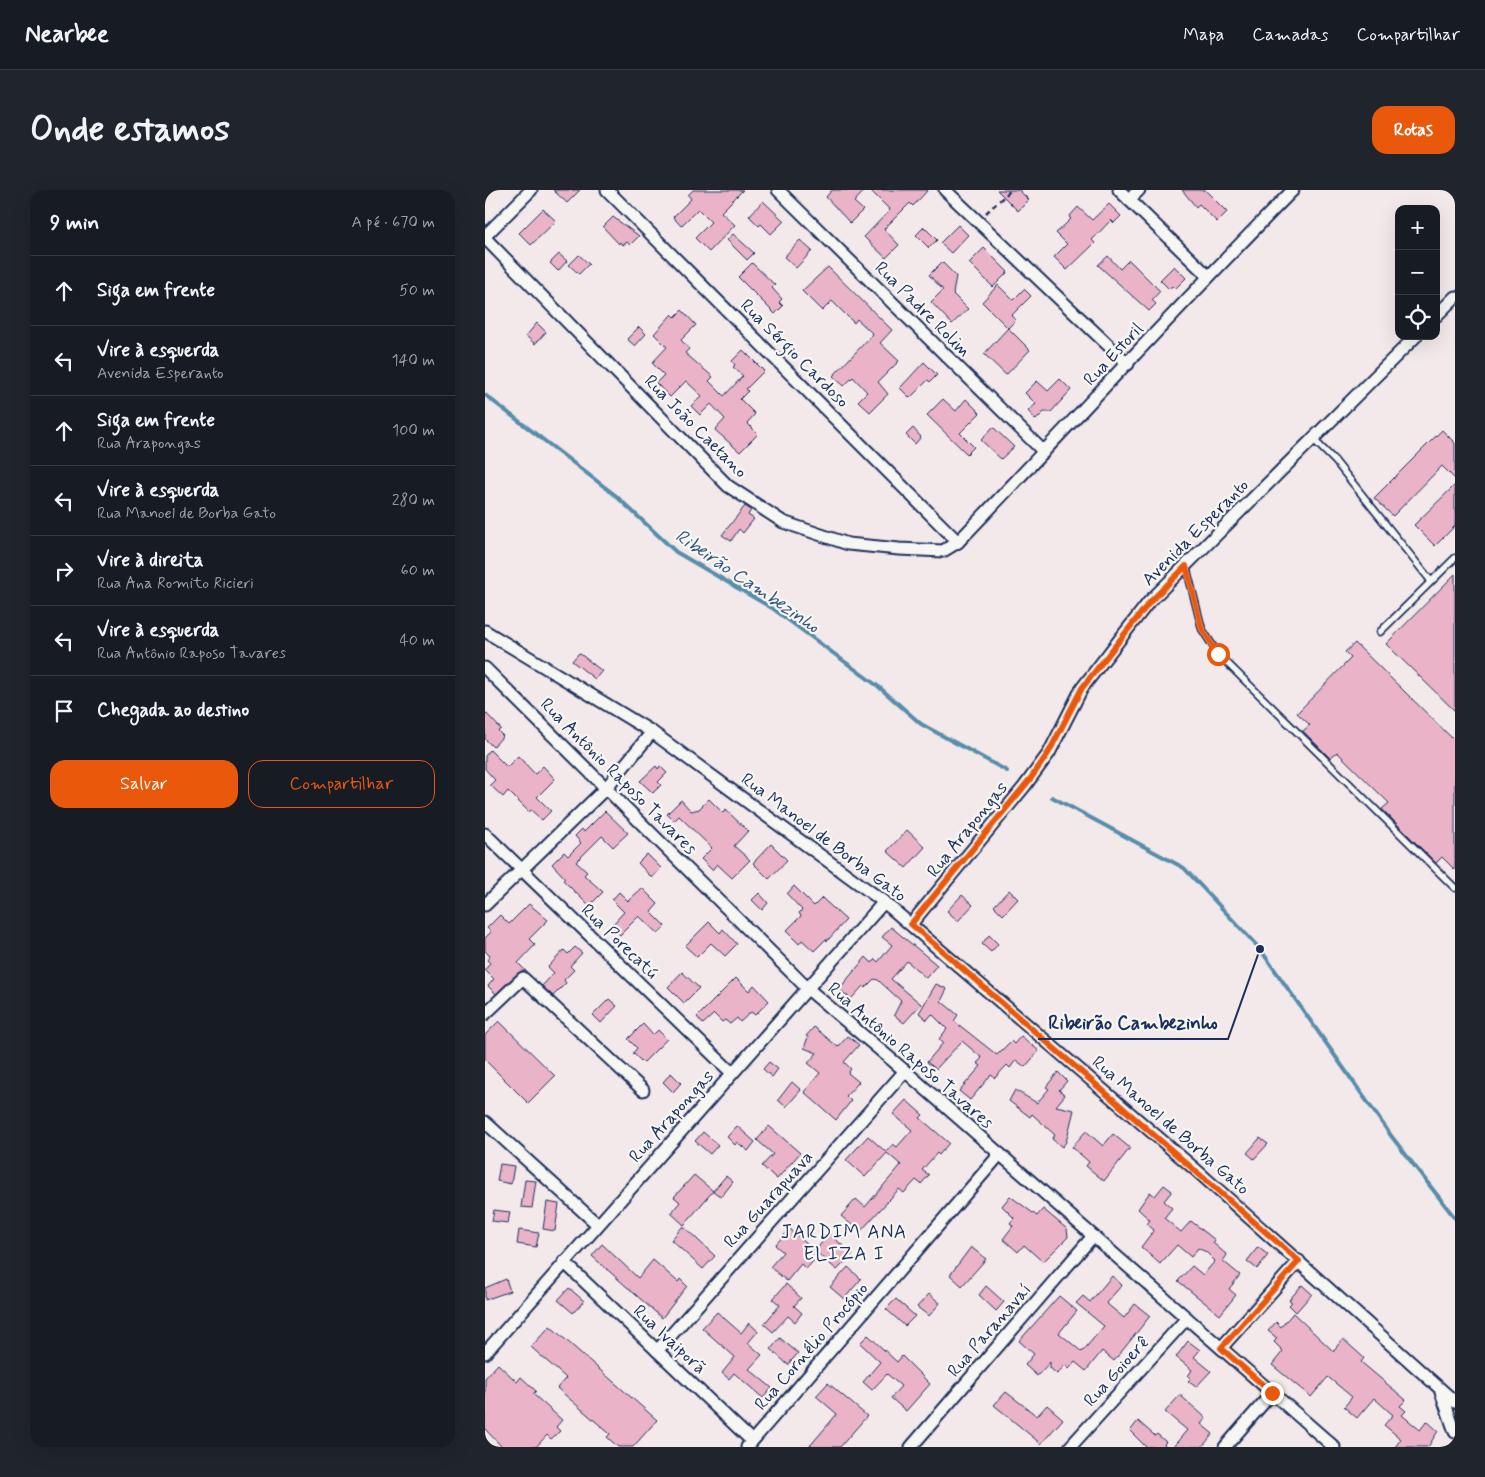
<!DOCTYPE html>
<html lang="pt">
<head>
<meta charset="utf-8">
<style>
  :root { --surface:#171b24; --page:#20242c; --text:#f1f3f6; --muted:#9ea1a6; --line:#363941; --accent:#ea580c }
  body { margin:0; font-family:Mynerve,sans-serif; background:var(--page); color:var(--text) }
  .controls { position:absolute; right:15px; top:15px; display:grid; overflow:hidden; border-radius:10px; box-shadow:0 5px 20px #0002 }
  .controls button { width:45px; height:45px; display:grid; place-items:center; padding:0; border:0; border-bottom:1px solid var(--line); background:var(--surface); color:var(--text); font:25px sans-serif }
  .stop { position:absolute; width:15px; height:15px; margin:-11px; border:4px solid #ea580c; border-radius:50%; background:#fff }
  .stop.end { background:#ea580c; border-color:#fff; box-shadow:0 1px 5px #0008 }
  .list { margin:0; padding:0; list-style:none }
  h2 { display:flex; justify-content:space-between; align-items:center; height:65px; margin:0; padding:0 20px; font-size:21px }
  h2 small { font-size:16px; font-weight:400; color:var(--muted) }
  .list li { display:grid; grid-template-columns:32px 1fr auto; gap:15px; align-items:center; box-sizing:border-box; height:70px; padding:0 20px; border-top:1px solid var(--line) }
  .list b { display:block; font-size:19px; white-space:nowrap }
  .list p { margin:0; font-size:16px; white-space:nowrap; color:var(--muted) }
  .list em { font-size:16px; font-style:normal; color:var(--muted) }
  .actions { display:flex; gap:10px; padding:15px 20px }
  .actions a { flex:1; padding:11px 0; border:1px solid var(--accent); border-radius:15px; text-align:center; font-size:18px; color:var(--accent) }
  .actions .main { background:var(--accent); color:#fff }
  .icon { flex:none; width:28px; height:28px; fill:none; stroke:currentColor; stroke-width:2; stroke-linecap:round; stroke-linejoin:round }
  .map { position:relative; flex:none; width:970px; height:1257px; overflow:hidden; border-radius:15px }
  header { display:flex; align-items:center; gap:30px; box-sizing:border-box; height:70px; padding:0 25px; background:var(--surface); border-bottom:1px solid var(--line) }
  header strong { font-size:24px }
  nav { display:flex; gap:28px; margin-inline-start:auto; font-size:18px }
  .intro { display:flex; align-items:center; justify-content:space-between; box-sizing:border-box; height:120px; padding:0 30px }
  h1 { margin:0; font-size:35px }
  .button { padding:12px 22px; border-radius:15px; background:var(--accent); color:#fff; font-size:18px; font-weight:700 }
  main { display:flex; gap:30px; padding:0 30px }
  aside { flex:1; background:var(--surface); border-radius:15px; box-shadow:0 5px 20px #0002 }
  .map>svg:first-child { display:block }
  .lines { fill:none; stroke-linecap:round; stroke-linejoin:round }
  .stream { stroke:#578dab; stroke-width:4 }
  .building { fill:#ebb3c8; stroke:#1b2f5e }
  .lane-casing { stroke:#1b2f5e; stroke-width:9 }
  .street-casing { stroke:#1b2f5e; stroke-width:15 }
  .path { stroke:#1b2f5e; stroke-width:2.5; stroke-dasharray:5 4; stroke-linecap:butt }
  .lane { stroke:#f6f6f2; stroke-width:5.5 }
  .street { stroke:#f6f6f2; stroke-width:11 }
  .route { stroke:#ea580c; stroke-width:6 }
  .labels { text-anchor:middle; stroke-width:4.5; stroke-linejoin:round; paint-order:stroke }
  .street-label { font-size:18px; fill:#1b2f5e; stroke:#f6f6f2 }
  .water-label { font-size:19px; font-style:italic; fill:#34567e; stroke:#f6f6f2 }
  .neighbourhood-label { font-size:19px; letter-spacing:1px; fill:#1b2f5e; stroke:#f6f6f2 }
  .leader { fill:none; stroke:#1b2f5e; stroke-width:2 }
  .callout-dot { fill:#1b2f5e; stroke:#f6f6f2; stroke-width:2 }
  .callout-label { font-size:19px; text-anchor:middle; font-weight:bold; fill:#1b2f5e; stroke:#f6f6f2; stroke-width:4.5; stroke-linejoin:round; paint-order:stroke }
</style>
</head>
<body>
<header>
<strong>Nearbee</strong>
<nav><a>Mapa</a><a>Camadas</a><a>Compartilhar</a></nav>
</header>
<div class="intro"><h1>Onde estamos</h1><a class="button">Rotas</a></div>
<main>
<aside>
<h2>9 min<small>A pé · 670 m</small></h2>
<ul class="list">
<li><svg class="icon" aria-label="ahead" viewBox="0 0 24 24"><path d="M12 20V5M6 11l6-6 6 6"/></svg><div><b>Siga em frente</b></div><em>50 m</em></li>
<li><svg class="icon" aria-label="left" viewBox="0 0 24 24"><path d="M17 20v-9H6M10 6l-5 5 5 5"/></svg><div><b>Vire à esquerda</b><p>Avenida Esperanto</p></div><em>140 m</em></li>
<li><svg class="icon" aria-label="ahead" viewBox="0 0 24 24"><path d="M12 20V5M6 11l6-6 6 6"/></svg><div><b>Siga em frente</b><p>Rua Arapongas</p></div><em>100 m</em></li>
<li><svg class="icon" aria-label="left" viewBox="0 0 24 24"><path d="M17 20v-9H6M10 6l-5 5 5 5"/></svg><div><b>Vire à esquerda</b><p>Rua Manoel de Borba Gato</p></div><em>280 m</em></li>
<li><svg class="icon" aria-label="right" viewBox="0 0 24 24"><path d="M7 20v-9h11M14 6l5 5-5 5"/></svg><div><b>Vire à direita</b><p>Rua Ana Romito Ricieri</p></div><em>60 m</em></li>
<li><svg class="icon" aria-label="left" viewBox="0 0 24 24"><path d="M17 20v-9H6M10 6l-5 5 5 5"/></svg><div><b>Vire à esquerda</b><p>Rua Antônio Raposo Tavares</p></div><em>40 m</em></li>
<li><svg class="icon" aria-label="arrive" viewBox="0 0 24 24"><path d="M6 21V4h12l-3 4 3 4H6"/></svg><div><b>Chegada ao destino</b></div></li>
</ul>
<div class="actions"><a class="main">Salvar</a><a>Compartilhar</a></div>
</aside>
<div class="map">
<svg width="970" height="1257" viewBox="0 0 970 1257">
  <rect width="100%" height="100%" fill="#f4e9ea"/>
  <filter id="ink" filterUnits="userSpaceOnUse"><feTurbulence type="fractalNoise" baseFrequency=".02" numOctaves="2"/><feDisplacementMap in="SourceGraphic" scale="10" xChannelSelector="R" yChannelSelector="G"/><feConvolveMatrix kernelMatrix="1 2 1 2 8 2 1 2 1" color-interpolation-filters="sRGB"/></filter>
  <g filter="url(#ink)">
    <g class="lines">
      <g class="stream">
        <polyline points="0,205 130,305 191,362 287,418 394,497 436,534 522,581"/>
        <polyline points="567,607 699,678 775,759 907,947 970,1028"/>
      </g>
    </g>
    <g class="building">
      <polygon points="68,0 95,0 82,13"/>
      <polygon points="208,0 258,0 236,22 250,35 224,62 210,48 226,32 213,19 196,36 188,27 206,9 203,5"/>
      <polygon points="347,0 380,0 369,12 378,20 365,33 341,7"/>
      <polygon points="385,0 443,0 428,16 425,13 399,39 414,55 401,68 379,47 405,20"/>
      <polygon points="512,0 534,0 544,10 533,21"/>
      <polygon points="697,0 720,0 742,22 732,32 714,14 711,17"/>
      <polygon points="278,11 299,31 286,44 276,34 274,36 264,26"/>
      <polygon points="624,14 636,26 629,33 626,30 607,50 610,53 582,80 569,67 582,54 571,43 586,29 584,27 593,17 607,30"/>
      <polygon points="58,19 71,31 46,55 34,43"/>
      <polygon points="128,27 154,46 145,55 142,52 138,55 135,52 134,54 118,37"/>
      <polygon points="473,35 483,45 466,63 455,53"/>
      <polygon points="439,37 452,50 444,58 431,45"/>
      <polygon points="248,44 269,63 262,70 242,50"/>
      <polygon points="315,50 327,61 311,78 299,67"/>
      <polygon points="499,58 523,82 508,97 484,73"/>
      <polygon points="74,64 82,71 73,81 65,73"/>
      <polygon points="94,65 104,74 94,84 84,75"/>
      <polygon points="623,66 635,79 644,70 675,101 667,110 671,114 664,121 613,75"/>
      <polygon points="457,72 471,86 468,104 483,119 467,134 446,112 458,100 444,85"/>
      <polygon points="267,73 290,95 287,98 297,109 294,112 298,116 290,124 253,87"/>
      <polygon points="689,76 701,88 690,99 687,96 684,99 675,90"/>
      <polygon points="343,77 407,140 395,153 414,171 393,192 403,204 385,222 373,211 382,202 368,187 359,196 348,186 388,144 372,129 369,133 347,111 337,121 317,101"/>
      <polygon points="513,95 528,110 539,99 546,106 526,126 531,130 523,138 545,160 521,185 499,164 523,138 497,112"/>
      <polygon points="197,120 211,135 196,150 204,159 200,163 228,187 224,191 239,206 258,186 248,177 250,175 247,171 258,160 279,181 261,199 263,201 255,209 270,224 262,233 273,244 255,262 230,240 240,229 226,214 215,225 206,216 217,206 201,191 185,207 171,193 179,185 167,173 182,157 169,144 187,124 190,127"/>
      <polygon points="52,133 61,142 50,154 41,146"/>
      <polygon points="154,137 161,144 150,156 142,149"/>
      <polygon points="439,172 452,185 445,192 443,190 425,208 415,198"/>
      <polygon points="575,189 586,200 566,222 559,222 551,230 543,221 551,214 540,203 552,191 563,201"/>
      <polygon points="458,209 471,221 481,209 495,223 475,243 489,257 482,264 442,225"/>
      <polygon points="508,237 529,257 516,269 496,250"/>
      <polygon points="428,238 436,247 430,254 421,245"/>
      <polygon points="957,240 970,253 970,289 957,276 908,326 889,308"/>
      <polygon points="970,295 970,336 950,356 929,335"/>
      <polygon points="260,316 266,320 263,325 269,329 258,343 254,339 246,351 237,345"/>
      <polygon points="970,384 970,521 901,454"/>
      <polygon points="870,453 970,551 970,680 957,667 951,673 897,619 904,613 852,562 845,568 818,541 825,535 812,523 866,468 860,462"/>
      <polygon points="94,463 117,481 110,489 87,471"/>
      <polygon points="0,522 16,539 13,541 18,546 8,557 0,549"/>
      <polygon points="5,560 22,577 33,566 50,584 58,576 70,589 52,607 66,621 57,630 46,620 44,622 23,601 18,607 5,595 10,590 0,579 0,566"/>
      <polygon points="171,576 173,579 175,576 182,583 173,592 176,595 168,603 155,591"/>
      <polygon points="224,609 238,623 241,620 263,641 249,656 265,670 247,688 232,674 227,680 216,669 227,658 194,626 189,631 182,624 196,610 206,621 214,619"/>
      <polygon points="120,621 143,643 128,657 117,646 91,672 102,682 99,685 118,702 104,716 78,690 80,688 67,674 79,662 83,666 96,653 90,646 97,639 99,642"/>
      <polygon points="422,640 440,657 421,678 402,661"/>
      <polygon points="286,654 302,670 284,689 268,673"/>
      <polygon points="162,664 176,678 167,688 153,673"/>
      <polygon points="309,696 329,716 337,708 361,730 342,751 341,749 329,761 317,750 314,754 301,741 316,726 314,723 317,720 302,704"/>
      <polygon points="157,698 173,714 166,722 180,736 173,744 154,726 135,745 126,736 139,722 127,710 134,702 143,711"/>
      <polygon points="524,700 533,709 518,725 509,716"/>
      <polygon points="274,703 283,713 277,720 267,710"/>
      <polygon points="477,705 488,715 473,731 462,721"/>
      <polygon points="44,714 63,730 44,749 50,755 33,773 41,781 33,783 11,804 3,796 9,789 0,780 5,773 2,770 5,766 0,761 0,748 6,742 2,738 15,725 24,734"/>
      <polygon points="224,732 235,743 238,739 252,754 240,766 226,753 212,767 200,756"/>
      <polygon points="406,737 452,775 441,788 422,771 406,789 436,814 419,833 409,825 416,811 393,790 389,789 380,798 378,796 366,809 354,799 381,767 387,773 390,769 393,772 407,755 397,747"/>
      <polygon points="504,745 513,754 506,762 497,754"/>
      <polygon points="90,757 97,763 85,776 89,780 79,790 81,793 68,806 57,796 69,783 63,777 79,760 83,764"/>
      <polygon points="197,782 214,798 199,813 183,797"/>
      <polygon points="251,788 264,801 269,795 284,811 270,825 266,822 255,832 252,828 245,834 240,830 237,832 229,824 218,834 212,827"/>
      <polygon points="451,794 462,799 456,811 473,825 469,831 512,865 526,851 529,854 536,846 554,861 540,877 531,870 525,878 522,875 510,888 506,885 485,910 474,901 496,876 492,873 497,868 477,851 451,879 442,872 458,853 454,849 462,839 447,824 442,830 434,823"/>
      <polygon points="124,809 132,816 116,833 108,825"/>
      <polygon points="14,831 70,886 43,913 0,870 0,845"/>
      <polygon points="158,834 168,845 173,840 182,849 158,873 148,863 152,858 143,849"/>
      <polygon points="329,837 353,857 363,846 374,855 359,872 366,879 363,883 374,892 361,906 366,911 351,930 319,902 335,883 323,873 332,863 319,858 323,847 321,846"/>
      <polygon points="284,872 293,879 287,887 278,879"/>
      <polygon points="573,882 582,891 574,900 580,905 571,916 589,920 581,952 577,957 567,949 570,945 547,924 545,927 524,911 530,900 552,913 564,899 561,897"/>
      <polygon points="186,883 196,893 188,902 178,892"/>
      <polygon points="307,892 316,900 301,917 293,910"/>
      <polygon points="421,910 438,925 435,928 464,953 454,965 452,963 437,980 444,985 436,994 431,990 419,1003 414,999 375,1042 356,1026 371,1009 380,1017 416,975 402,963 380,987 361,970 383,946 401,962 408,954 412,957 427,940 408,924"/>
      <polygon points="252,936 270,952 263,961 252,952 250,955 242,947"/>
      <polygon points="284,936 315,963 292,989 277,976 288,964 272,950"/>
      <polygon points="601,941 618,956 628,944 645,958 619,991 601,976 604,972 587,957"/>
      <polygon points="218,942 233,955 225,964 210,951"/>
      <polygon points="775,948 783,954 769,969 762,963"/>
      <polygon points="15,974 29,976 26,994 12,991"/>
      <polygon points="209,985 228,1001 199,1035 186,1023 195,1012 189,1007"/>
      <polygon points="241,986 248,992 236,1007 228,1001"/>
      <polygon points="40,990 51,991 47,1018 36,1017"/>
      <polygon points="679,995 687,1001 679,1011 687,1018 679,1028 696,1042 706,1031 730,1050 728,1053 742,1065 738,1071 755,1085 744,1099 751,1105 735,1125 693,1091 707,1076 718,1085 730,1071 721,1062 713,1058 706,1067 692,1055 675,1074 656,1057 669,1040 662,1034 665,1030 653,1019 665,1002 670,1006"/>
      <polygon points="525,1006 552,1026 558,1019 582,1039 583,1047 558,1072 539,1055 533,1062 518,1049 528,1036 525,1033 529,1028 517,1016"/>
      <polygon points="62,1012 74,1014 70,1041 58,1039"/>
      <polygon points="9,1020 25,1022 23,1033 7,1031"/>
      <polygon points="198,1036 230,1066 218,1079 186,1050"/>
      <polygon points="305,1039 334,1065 321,1079 316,1074 302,1091 285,1077 298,1062 290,1055"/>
      <polygon points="34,1040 54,1043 51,1057 32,1054"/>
      <polygon points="344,1044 368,1064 352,1080 330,1061"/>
      <polygon points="117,1054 153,1088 168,1070 193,1092 195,1089 202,1096 177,1128 107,1066"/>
      <polygon points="486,1057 501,1069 477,1096 465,1085"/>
      <polygon points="773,1057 783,1065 772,1079 762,1071"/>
      <polygon points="363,1077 376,1089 359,1109 345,1097"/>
      <polygon points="627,1086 637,1095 621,1113 639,1128 650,1114 665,1126 629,1171 617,1161 601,1181 590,1172 584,1179 580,1175 572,1184 565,1178 565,1172 552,1186 540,1175 549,1164 534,1151 574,1106 592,1121 574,1143 597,1162 619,1136 591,1113 598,1106 605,1112"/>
      <polygon points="21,1089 25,1101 0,1110 0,1098"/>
      <polygon points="301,1094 316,1108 309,1116 317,1123 310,1132 303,1126 288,1142 279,1134 295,1115 288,1109"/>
      <polygon points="817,1095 827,1104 811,1122 804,1115 807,1112 804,1110"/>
      <polygon points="501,1096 519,1112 511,1121 494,1105"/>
      <polygon points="84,1098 99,1111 88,1123 73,1110"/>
      <polygon points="444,1104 455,1113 444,1126 432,1117"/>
      <polygon points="411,1109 430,1126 420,1136 401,1119"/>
      <polygon points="232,1122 256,1143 264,1133 273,1141 263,1153 277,1165 264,1179 287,1198 278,1208 249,1183 244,1189 237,1183 250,1167 217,1138"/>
      <polygon points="808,1123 848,1161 858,1149 879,1168 876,1172 921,1210 915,1216 921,1221 917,1225 935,1240 942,1231 953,1241 943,1257 910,1257 916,1249 899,1235 908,1225 889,1208 872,1228 859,1217 867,1207 843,1187 826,1207 787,1175 798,1161 789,1152 792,1148 783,1141 791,1132 796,1137"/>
      <polygon points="65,1136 172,1230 148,1257 133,1257 122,1247 125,1244 72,1198 81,1188 46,1157"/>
      <polygon points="383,1145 412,1172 417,1166 445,1194 421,1221 406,1208 416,1196 402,1184 387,1200 378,1192 395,1172 375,1153"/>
      <polygon points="295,1148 313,1163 303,1175 286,1159"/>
      <polygon points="703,1151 715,1160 709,1167 726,1181 711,1197 703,1191 706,1188 703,1186 707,1180 691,1167"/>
      <polygon points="13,1174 32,1192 36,1187 51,1201 48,1204 77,1230 71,1237 75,1241 66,1249 62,1245 51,1257 17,1257 0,1239 0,1188"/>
      <polygon points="343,1193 382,1226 355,1257 324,1257 352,1224 331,1206"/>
      <polygon points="521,1202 552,1226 562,1215 578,1229 556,1254 509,1215"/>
      <polygon points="695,1205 721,1228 716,1234 728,1244 717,1257 688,1257 702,1240 680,1222"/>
      <polygon points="653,1231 670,1246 672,1244 681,1252 679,1254 682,1257 661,1257 645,1241"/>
    </g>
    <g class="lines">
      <defs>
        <g id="lane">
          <polyline points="828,249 850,271 946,391"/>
          <polyline points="701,376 717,439 733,464 970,698"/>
          <polyline points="895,442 970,368"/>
        </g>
        <g id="street">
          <polyline points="122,0 473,352"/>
          <polyline points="293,0 559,262"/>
          <polyline points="460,0 643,174"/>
          <polyline points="634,0 723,86"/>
          <polyline points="644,10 654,0"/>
          <polyline points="0,46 46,0"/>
          <path d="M 0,48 L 243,296 L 298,332 L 363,354 L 414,359 L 458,361 L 473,352 C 585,235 694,115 808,0"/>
          <polyline points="951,126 970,107"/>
          <polyline points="0,441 167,542 399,712 711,980 970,1212"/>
          <polyline points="0,478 323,799 420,881 849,1257"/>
          <polyline points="0,644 247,883"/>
          <polyline points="0,715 121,598 167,542"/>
          <polyline points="426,734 539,597 564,563 597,498 663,413 931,146"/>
          <polyline points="0,824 38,788 158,900"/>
          <polyline points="0,932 112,1034"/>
          <polyline points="79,1072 267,1251"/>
          <polyline points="736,1158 814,1071"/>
          <polyline points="172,1161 420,881"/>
          <polyline points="0,1163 399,712"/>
          <polyline points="956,1202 970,1242"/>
          <polyline points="262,1257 515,964"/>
          <polyline points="426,1257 608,1046"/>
          <polyline points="585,1257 702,1128"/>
          <polyline points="740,1257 787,1203"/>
        </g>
      </defs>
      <use href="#lane" class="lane-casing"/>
      <use href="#street" class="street-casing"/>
      <polyline class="path" points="501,23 526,0"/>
      <use href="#lane" class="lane"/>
      <use href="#street" class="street"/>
    </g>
  </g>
  <g class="lines" filter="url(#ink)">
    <polyline class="route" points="733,464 717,439 701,376 664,413 597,498 564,562 546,588 426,734 814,1071 736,1158 787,1203"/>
  </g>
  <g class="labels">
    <g class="street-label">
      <text transform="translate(438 119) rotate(45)" y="6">Rua Padre Rolim</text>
      <text transform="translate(310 163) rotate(45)" y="6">Rua Sérgio Cardoso</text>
      <text transform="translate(628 164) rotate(-47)" y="6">Rua Estoril</text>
      <text transform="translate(211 236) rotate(45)" y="6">Rua João Caetano</text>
      <text transform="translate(710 342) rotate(-45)" y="6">Avenida Esperanto</text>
      <text transform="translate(134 586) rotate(45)" y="6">Rua Antônio Raposo Tavares</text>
      <text transform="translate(482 639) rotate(-51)" y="6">Rua Arapongas</text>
      <text transform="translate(339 647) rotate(37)" y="6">Rua Manoel de Borba Gato</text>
      <text transform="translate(135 751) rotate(44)" y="6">Rua Porecatú</text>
      <text transform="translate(426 865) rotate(41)" y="6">Rua Antônio Raposo Tavares</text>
      <text transform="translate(186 926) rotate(-48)" y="6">Rua Arapongas</text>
      <text transform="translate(686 935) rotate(41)" y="6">Rua Manoel de Borba Gato</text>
      <text transform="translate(283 1009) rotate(-48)" y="6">Rua Guarapuava</text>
      <text transform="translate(504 1140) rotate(-49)" y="6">Rua Paranavaí</text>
      <text transform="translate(185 1149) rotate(43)" y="6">Rua Ivaiporã</text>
      <text transform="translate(326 1156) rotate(-49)" y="6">Rua Cornélio Procópio</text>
      <text transform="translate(631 1181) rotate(-48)" y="6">Rua Goioerê</text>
    </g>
    <g class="water-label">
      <text transform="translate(263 390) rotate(34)" y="7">Ribeirão Cambezinho</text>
    </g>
    <g class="neighbourhood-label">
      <text x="359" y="1048">JARDIM ANA<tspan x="359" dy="22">ELIZA I</tspan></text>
    </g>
  </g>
  <path class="leader" d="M775 759L743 849H553"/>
  <circle class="callout-dot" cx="775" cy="759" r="5"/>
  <g class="callout-label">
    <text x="648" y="839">Ribeirão Cambezinho</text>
  </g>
</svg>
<div class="controls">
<button>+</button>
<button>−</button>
<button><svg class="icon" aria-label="locate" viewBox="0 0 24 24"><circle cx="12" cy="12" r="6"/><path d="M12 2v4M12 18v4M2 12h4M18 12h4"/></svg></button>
</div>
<div class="stop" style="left:733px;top:464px"></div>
<div class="stop end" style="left:787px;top:1203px"></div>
</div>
</main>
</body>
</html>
